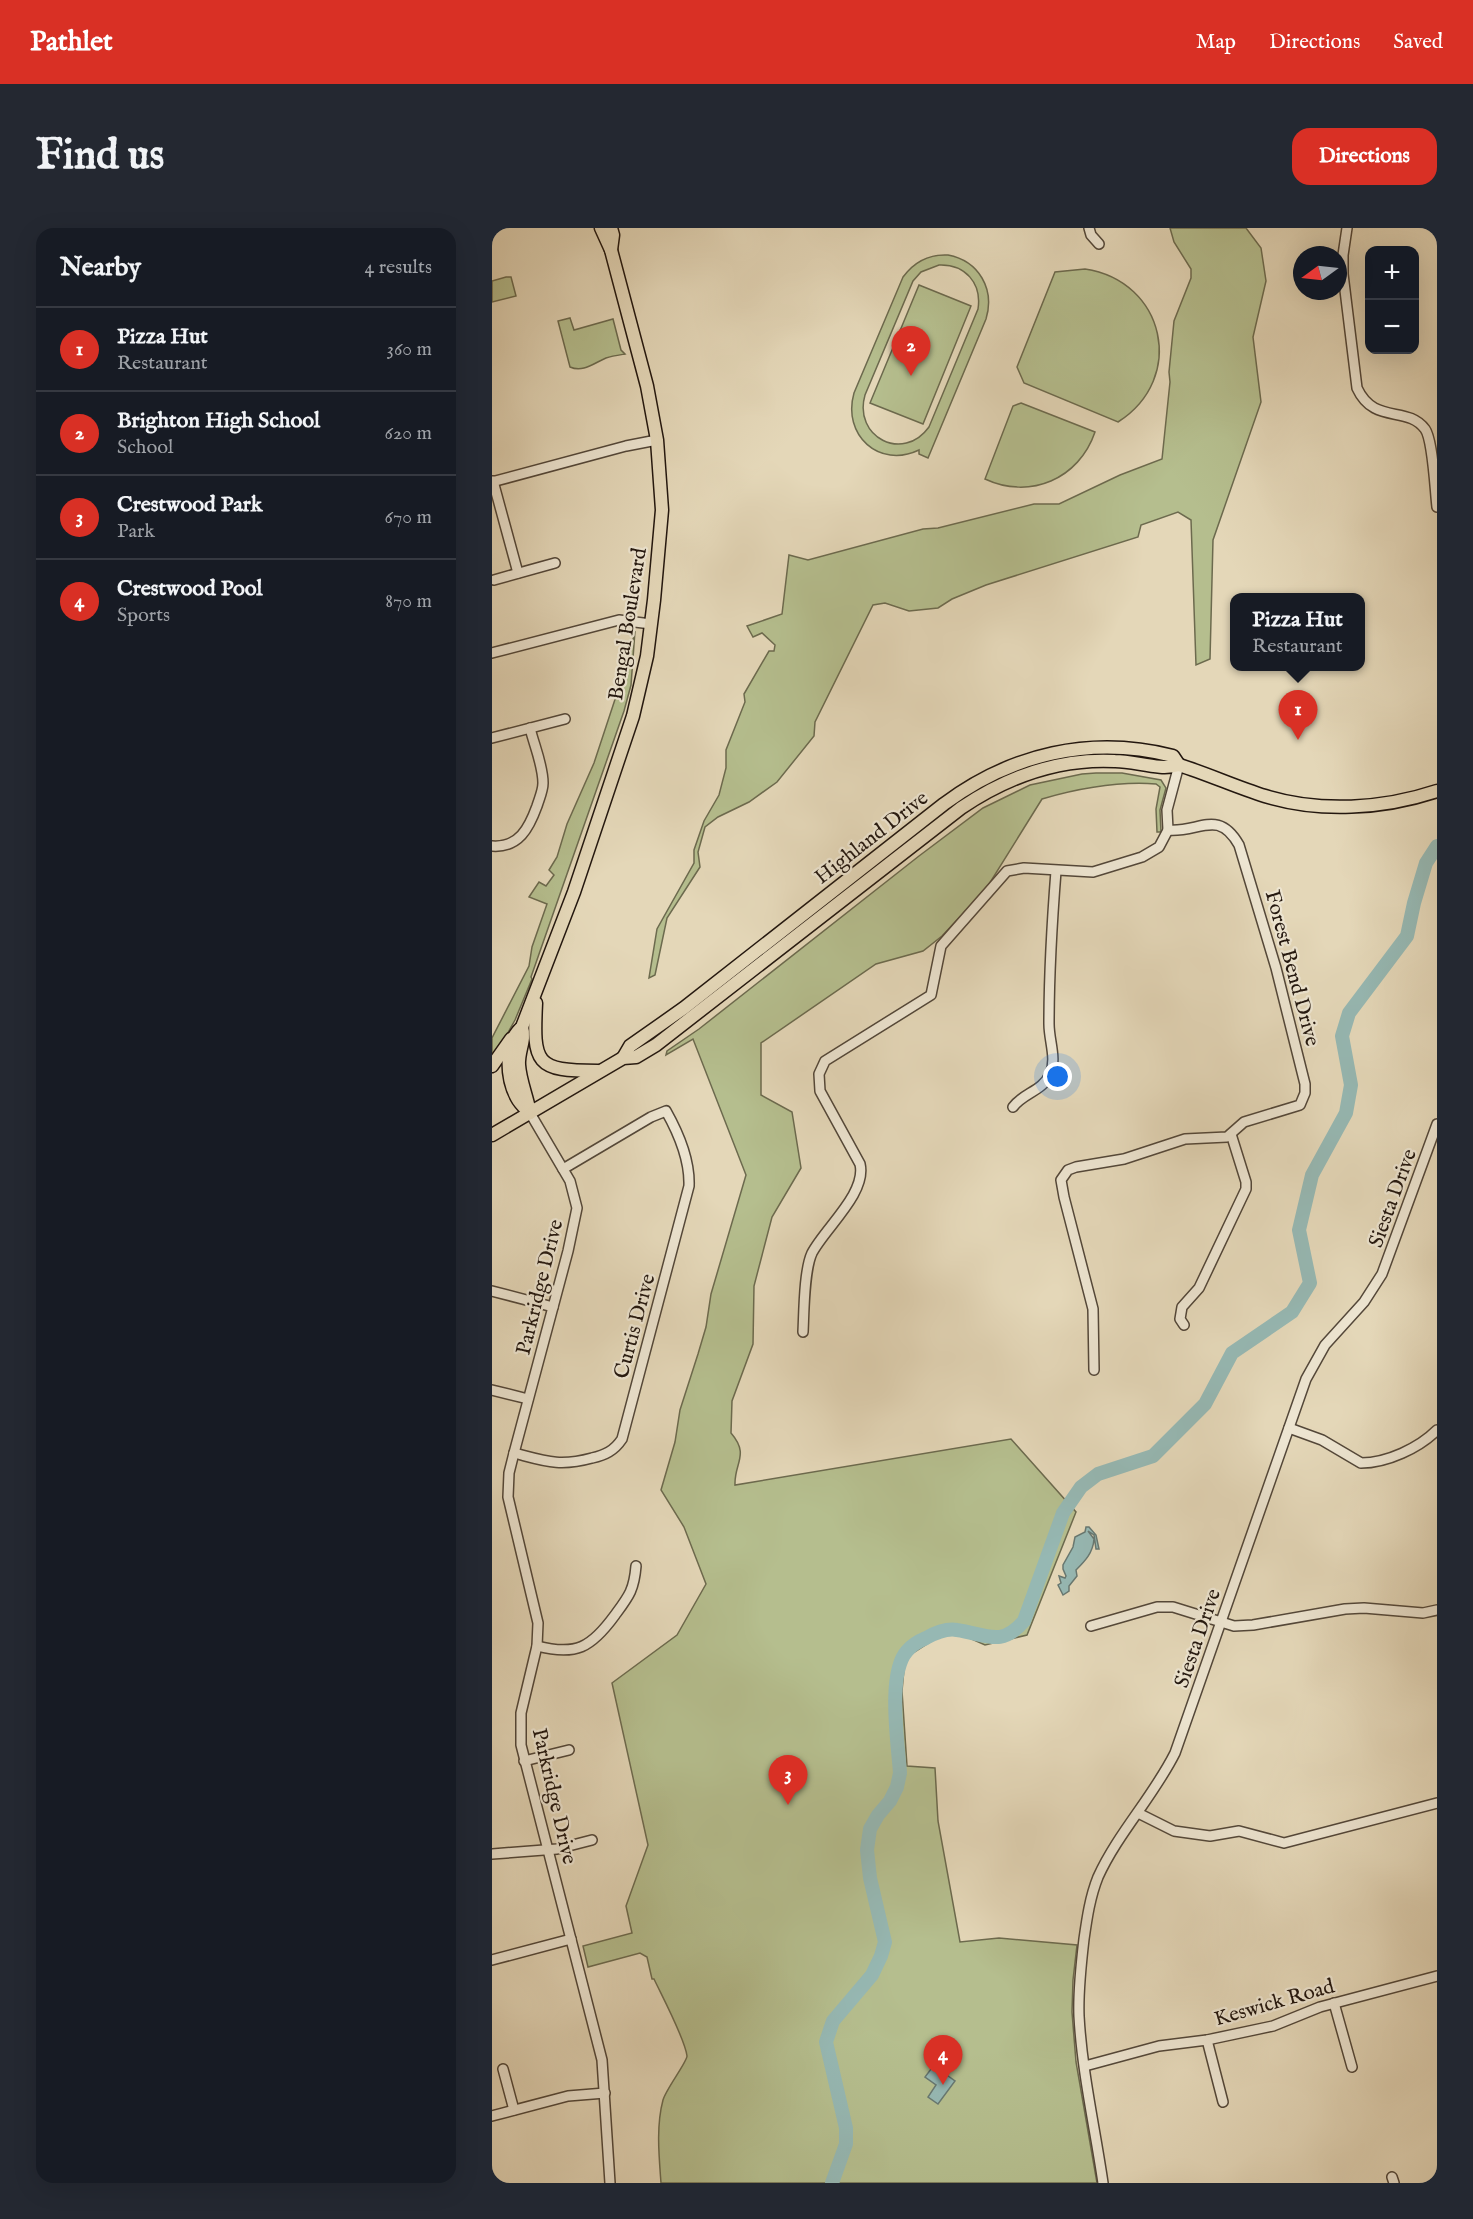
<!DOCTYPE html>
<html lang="en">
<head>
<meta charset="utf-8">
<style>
  :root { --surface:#171b24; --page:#242831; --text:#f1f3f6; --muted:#9ea1a6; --line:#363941; --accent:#d93025 }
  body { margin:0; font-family:"IM FELL English",serif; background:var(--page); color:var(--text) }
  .controls { position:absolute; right:18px; top:18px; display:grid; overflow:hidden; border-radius:12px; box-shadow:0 6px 24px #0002 }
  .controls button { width:54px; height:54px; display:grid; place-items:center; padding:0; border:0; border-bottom:2px solid var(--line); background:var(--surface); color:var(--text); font:30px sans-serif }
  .compass { position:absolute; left:801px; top:18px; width:54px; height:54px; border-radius:50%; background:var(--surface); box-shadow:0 6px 24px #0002; rotate:255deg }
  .you { position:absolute; left:566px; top:849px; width:21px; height:21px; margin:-15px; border:4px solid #fff; border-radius:50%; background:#1a73e8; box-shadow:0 0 0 9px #1a73e833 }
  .badge { display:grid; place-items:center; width:39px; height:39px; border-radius:50%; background:var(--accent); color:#fff; font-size:20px; font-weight:700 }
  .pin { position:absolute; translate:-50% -50px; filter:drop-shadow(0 2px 3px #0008) }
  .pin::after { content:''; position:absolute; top:32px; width:21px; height:18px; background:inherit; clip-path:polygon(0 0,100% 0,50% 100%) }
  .popup { position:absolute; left:738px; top:365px; width:135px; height:78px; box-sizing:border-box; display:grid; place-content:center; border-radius:12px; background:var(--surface); filter:drop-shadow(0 2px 4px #0005); font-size:20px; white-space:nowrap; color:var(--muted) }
  .popup b { font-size:22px; color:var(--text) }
  .popup::after { content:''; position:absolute; left:50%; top:100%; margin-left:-12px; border:12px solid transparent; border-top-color:var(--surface) }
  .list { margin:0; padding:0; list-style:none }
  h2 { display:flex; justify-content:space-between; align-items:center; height:78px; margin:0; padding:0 24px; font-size:26px }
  h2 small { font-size:20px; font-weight:400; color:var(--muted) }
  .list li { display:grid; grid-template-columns:39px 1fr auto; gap:18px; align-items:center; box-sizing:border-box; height:84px; padding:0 24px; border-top:2px solid var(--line) }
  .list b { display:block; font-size:22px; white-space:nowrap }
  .list p { margin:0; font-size:20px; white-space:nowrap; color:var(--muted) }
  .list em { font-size:20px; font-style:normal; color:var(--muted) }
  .map { position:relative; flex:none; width:945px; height:1955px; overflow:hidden; border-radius:18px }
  header { display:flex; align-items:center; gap:36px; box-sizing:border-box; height:84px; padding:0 30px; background:var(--accent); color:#fff }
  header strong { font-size:28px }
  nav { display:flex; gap:33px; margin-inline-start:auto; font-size:21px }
  .intro { display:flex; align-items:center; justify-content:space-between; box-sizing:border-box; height:144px; padding:0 36px }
  h1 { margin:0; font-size:42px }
  .button { padding:15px 27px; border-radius:18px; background:var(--accent); color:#fff; font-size:21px; font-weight:700 }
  main { display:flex; gap:36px; padding:0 36px }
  aside { flex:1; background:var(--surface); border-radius:18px; box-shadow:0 6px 24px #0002 }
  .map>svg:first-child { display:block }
  .green { fill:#b5be8e; stroke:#6c6a4e; stroke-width:1.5; fill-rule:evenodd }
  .water { fill:#96b8b3; stroke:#687871; stroke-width:1.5 }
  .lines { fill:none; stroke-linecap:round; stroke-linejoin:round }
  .river { stroke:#96b8b3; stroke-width:14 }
  .minor-casing { stroke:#534739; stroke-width:12 }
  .major-casing { stroke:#23170f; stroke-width:15 }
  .minor { stroke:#ede5d1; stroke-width:9 }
  .major { stroke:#e4d7b8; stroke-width:12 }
  .labels { text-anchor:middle; stroke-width:4.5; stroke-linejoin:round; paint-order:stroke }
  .street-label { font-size:21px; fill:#23170f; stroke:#ede5d1 }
</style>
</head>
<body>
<header>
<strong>Pathlet</strong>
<nav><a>Map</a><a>Directions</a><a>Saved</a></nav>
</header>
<div class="intro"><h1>Find us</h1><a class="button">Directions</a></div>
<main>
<aside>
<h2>Nearby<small>4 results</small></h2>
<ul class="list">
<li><span class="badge">1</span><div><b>Pizza Hut</b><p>Restaurant</p></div><em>360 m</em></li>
<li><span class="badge">2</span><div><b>Brighton High School</b><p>School</p></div><em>620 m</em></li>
<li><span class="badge">3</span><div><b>Crestwood Park</b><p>Park</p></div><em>670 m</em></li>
<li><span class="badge">4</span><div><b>Crestwood Pool</b><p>Sports</p></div><em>870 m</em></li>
</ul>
</aside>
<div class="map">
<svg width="945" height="1955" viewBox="0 0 945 1955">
  <rect width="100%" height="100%" fill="#e4d7b8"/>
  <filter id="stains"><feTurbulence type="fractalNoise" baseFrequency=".00333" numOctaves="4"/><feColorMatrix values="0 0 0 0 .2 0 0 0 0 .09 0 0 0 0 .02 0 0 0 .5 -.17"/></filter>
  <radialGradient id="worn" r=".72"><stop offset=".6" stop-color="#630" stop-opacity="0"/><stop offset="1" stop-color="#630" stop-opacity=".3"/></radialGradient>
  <g class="green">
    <polygon points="678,0 754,0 769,20 774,53 761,109 769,174 721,312 718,431 704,437 699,292 686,284 649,297 646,309 494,357 460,371 446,380 417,383 393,375 381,377 323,494 322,508 285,554 257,574 226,589 213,599 206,624 208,639 175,690 163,747 157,750 165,701 202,635 202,622 212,593 227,567 234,540 234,522 253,474 252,466 277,423 282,423 283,417 270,405 261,409 255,398 290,386 297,327 316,332 431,301 446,300 542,276 567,276 628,247 670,231 678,154 677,144 682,93 699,50 699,41 682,14"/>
    <path d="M 456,27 C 487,33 503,61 494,91 L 436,230 L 427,226 L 427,222 C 387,241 350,207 362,165 L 411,49 C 422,34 437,26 456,27 ZM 447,37 C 473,36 490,55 486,81 L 437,199 C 411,235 361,209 373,167 L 421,53 L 429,44 Z"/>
    <path d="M 593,41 C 673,53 695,150 626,194 L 532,155 L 525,139 L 563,44 Z"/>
    <polygon points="14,49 19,49 24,68 0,74 0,53"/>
    <polygon points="427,57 479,78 431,196 378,175"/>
    <path d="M 78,90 L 82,102 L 121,91 L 129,122 L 133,126 C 127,127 120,128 114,130 C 102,135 91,145 78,139 L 66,93 Z"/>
    <path d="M 529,175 L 603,204 C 587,251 538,272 493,251 L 521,178 Z"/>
    <polygon points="143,403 139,457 132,483 39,749 40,751 23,792 0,833 0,810 37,738 40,719 55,676 37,669 47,654 54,658 62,647 57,642 65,629 75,596 102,535 137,429"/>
    <path d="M 604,545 L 630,545 L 669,552 L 674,560 L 668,582 L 669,604 L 665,604 L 664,581 L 668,559 L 664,556 C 625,553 588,560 550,571 L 494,661 L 450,708 L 431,723 L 384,736 L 269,815 L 269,867 L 300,884 L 309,940 L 280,989 L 262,1058 L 261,1116 L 240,1173 L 239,1205 C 258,1227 242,1235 243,1257 L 519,1211 L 584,1284 L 535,1407 L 493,1417 L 473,1408 L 455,1403 L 413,1430 L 410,1463 L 415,1538 L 443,1540 L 446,1593 L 468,1714 L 507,1710 L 585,1717 L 581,1752 L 580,1784 L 584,1834 L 605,1955 L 169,1955 C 167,1928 164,1898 171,1872 C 174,1861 195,1834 195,1828 C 193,1811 170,1768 162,1751 L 160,1751 L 155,1729 L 148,1725 L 96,1739 L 91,1718 L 140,1705 L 134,1678 L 156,1617 L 120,1455 L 185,1407 L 214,1356 L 192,1299 L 169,1262 L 183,1214 L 188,1182 L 206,1126 L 214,1099 L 219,1066 L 254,947 L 201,811 L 174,827 L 175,823 L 207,801 L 427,628 L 491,580 L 538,557 L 590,546 Z"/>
  </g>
  <g class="water">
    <path d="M 594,1299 L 597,1299 L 604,1307 L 607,1321 L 604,1321 L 602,1307 L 596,1303 L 602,1311 C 601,1325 593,1333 584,1342 L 585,1348 L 577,1358 L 577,1363 L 571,1367 L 566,1357 L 569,1355 L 567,1348 L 573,1350 L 574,1348 L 571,1341 L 571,1337 L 581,1319 L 583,1309 L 593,1304 Z"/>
    <polygon points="445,1833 455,1840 452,1845 463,1853 446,1876 436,1869 444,1857 433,1849"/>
  </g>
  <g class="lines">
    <path class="river" d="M 340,1955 L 354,1916 L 354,1900 L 334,1814 L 341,1793 L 380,1747 L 389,1728 L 393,1714 L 378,1650 L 375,1622 L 378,1601 L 386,1587 L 398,1573 L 405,1559 L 408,1545 C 406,1516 395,1445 415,1423 C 420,1417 427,1413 434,1410 C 443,1405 454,1400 465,1402 C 494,1406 509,1420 532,1393 L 571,1285 L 589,1259 L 606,1246 L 661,1228 L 713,1176 L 740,1125 L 800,1084 L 818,1055 L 807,1002 L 820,947 L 854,885 L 859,857 L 850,808 L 857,785 L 915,708 L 922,675 L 934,635 L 945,618"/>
    <defs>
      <g id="minor">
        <polyline points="597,0 599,7 607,16"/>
        <path d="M 855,0 L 851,27 L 851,46 L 865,160 C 882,197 915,177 933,201 C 941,212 943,263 945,279"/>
        <polyline points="1,253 26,345"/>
        <polyline points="0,254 134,218 165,212"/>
        <polyline points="2,352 63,335"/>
        <polyline points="0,425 127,392 159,396"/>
        <polyline points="0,510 73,491"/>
        <path d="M 0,618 C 27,620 37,600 45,578 C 47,571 51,563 51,555 C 51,537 42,517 38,500"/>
        <path d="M 521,879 C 531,865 551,863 558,846 C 565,831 557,813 557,796 C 557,745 560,694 564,643"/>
        <polyline points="38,885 78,953 85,980 76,1023 22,1225 17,1245 16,1269 46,1395 45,1418 29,1485 29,1517 110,1832 118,1955"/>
        <polyline points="0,1063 61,1079"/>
        <polyline points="692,1097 688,1091 690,1079 707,1060 754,961 754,954 739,906"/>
        <path d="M 311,1104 C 312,1084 312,1042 320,1025 C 333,1000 375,965 368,936 L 328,863 L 327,846 L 333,833 L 439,767 L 449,718 L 515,643 L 532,640 L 601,644 L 650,629 L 667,619 L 676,602 L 675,582 L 687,537"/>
        <path d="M 602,1142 L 601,1081 L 572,969 L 569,952 L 576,942 L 584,939 L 632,931 L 693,911 L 735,909 L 752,894 L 808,877 L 813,865 L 813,856 L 784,740 L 747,617 C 726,580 707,605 676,602"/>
        <polyline points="0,1162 36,1171"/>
        <path d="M 797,1200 L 830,1212 L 869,1235 C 895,1235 927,1220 945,1202"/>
        <path d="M 22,1225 C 53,1233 67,1239 100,1230 C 113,1227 122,1223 130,1211 L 197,958 C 198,932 187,906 174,883 L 159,889 L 71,941"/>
        <polyline points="599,1398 665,1379 681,1379 742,1398 761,1397 853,1381 872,1380 931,1385 945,1382"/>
        <path d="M 45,1418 C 84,1428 99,1420 123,1387 C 137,1368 142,1362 144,1338"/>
        <polyline points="32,1533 77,1522"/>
        <polyline points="646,1585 682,1603 718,1608 747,1603 792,1615 945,1575"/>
        <polyline points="0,1626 65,1621 100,1612"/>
        <polyline points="0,1732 79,1711"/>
        <polyline points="842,1775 860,1839"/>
        <polyline points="715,1812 731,1874"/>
        <polyline points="593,1838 667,1818 715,1812 781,1798 828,1779 945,1748"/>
        <polyline points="11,1841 22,1882"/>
        <polyline points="0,1888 76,1868 113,1865"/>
        <polyline points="900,1949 902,1955"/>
        <path d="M 611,1955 C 603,1900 590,1844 587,1788 C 586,1762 589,1737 592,1711 C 595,1690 598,1669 606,1649 C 626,1605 661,1569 683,1525 L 814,1151 L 833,1117 L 872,1074 L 890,1046 L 945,896"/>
      </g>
      <g id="major">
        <polyline points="119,0 121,7 119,22"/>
        <path d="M 44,775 C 41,836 43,843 106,843"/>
        <path d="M 30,799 C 34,812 26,823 27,837 C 28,853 35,868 38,885"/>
        <path d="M 131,830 L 138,818 L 192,780 L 452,576 C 519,526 599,507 681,528 L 687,537"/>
        <polyline points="0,838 19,811"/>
        <path d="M 38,885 C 33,880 28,876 25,870 C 14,850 12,814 30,799 L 82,664 L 141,488 L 155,428 L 162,372 L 170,282 L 165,212 L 155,158 L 119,22 L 109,0"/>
        <path d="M 0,907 L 131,830 L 144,829 L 164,817 L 469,580 C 515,549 567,530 623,533 C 644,533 667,543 687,537 C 716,546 744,559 773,568 C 828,585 891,581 945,563"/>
      </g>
    </defs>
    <use href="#minor" class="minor-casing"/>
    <use href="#major" class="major-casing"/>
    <use href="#minor" class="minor"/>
    <use href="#major" class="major"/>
  </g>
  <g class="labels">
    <g class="street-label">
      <text transform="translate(135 396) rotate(-81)" y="7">Bengal Boulevard</text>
      <text transform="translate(379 609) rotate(-38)" y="7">Highland Drive</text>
      <text transform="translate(801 740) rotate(75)" y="7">Forest Bend Drive</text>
      <text transform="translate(900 970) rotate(-70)" y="7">Siesta Drive</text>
      <text transform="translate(47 1059) rotate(-76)" y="7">Parkridge Drive</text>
      <text transform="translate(142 1098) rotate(-75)" y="7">Curtis Drive</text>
      <text transform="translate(705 1410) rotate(-71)" y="7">Siesta Drive</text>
      <text transform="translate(63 1568) rotate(77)" y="7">Parkridge Drive</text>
      <text transform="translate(782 1774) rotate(-16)" y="7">Keswick Road</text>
    </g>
  </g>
  <rect width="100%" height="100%" filter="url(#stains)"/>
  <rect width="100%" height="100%" fill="url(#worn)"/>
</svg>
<div class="controls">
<button>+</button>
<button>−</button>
</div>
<svg class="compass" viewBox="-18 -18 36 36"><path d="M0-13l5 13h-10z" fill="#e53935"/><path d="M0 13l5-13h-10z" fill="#9ea1a6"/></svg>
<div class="you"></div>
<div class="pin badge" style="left:806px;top:512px">1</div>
<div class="popup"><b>Pizza Hut</b>Restaurant</div>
<div class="pin badge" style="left:419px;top:148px">2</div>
<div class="pin badge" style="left:296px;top:1577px">3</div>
<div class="pin badge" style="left:451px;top:1857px">4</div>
</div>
</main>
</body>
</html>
